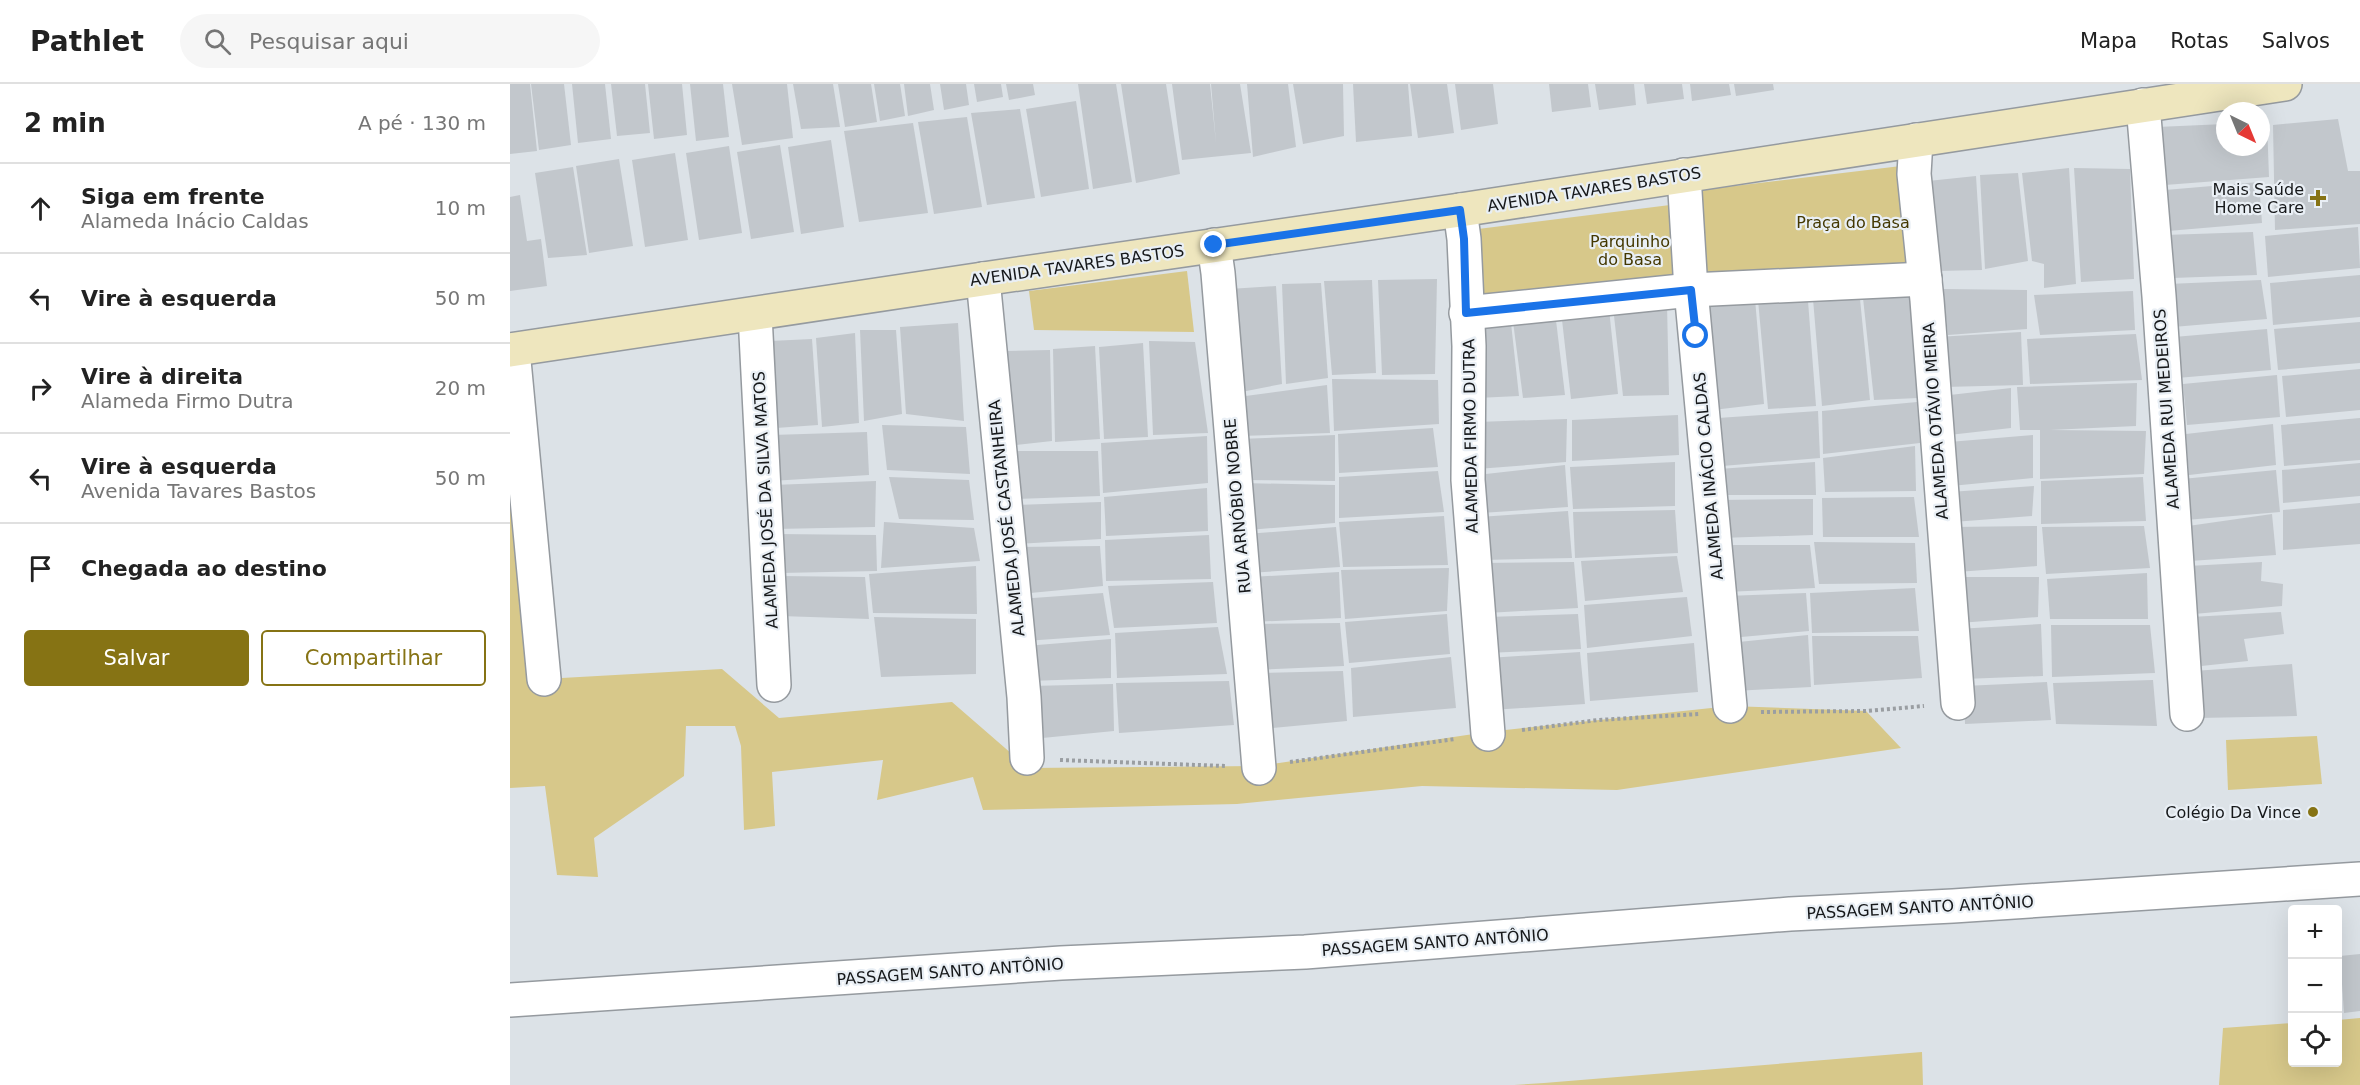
<!DOCTYPE html>
<html lang="pt">
<head>
<meta charset="utf-8">
<style>
  :root { --surface:#fff; --page:#f6f6f6; --text:#222; --muted:#767676; --line:#e0e0e0; --accent:#867314 }
  body { margin:0; font-family:"DejaVu Sans",sans-serif; background:var(--page); color:var(--text) }
  .controls { position:absolute; right:18px; bottom:18px; display:grid; overflow:hidden; border-radius:6px; box-shadow:0 6px 24px #0002 }
  .controls button { width:54px; height:54px; display:grid; place-items:center; padding:0; border:0; border-bottom:2px solid var(--line); background:var(--surface); color:var(--text); font:30px sans-serif }
  .compass { position:absolute; left:1706px; top:18px; width:54px; height:54px; border-radius:50%; background:var(--surface); box-shadow:0 6px 24px #0002; rotate:137deg }
  .stop { position:absolute; width:18px; height:18px; margin:-14px; border:4px solid #1a73e8; border-radius:50%; background:#fff }
  .stop.end { background:#1a73e8; border-color:#fff; box-shadow:0 2px 6px #0008 }
  .list { margin:0; padding:0; list-style:none }
  h2 { display:flex; justify-content:space-between; align-items:center; height:78px; margin:0; padding:0 24px; font-size:26px }
  h2 small { font-size:20px; font-weight:400; color:var(--muted) }
  .list li { display:grid; grid-template-columns:39px 1fr auto; gap:18px; align-items:center; box-sizing:border-box; height:90px; padding:0 24px; border-top:2px solid var(--line) }
  .list b { display:block; font-size:22px; white-space:nowrap }
  .list p { margin:0; font-size:20px; white-space:nowrap; color:var(--muted) }
  .list em { font-size:20px; font-style:normal; color:var(--muted) }
  .actions { display:flex; gap:12px; padding:18px 24px }
  .actions a { flex:1; padding:14px 0; border:2px solid var(--accent); border-radius:6px; text-align:center; font-size:21px; color:var(--accent) }
  .actions .main { background:var(--accent); color:#fff }
  .icon { flex:none; width:33px; height:33px; fill:none; stroke:currentColor; stroke-width:2; stroke-linecap:round; stroke-linejoin:round }
  .map { position:relative; flex:none; width:1850px; height:1001px; overflow:hidden }
  header { display:flex; align-items:center; gap:36px; box-sizing:border-box; height:84px; padding:0 30px; background:var(--surface); border-bottom:2px solid var(--line) }
  header strong { font-size:28px }
  nav { display:flex; gap:33px; margin-inline-start:auto; font-size:21px }
  .search { width:420px; height:54px; background:var(--page); display:flex; align-items:center; gap:15px; box-sizing:border-box; padding:0 21px; border-radius:33px; color:var(--muted); font-size:22px }
  main { display:flex }
  aside { flex:1; background:var(--surface) }
  .map>svg:first-child { display:block }
  .green { fill:#d7c88a }
  .building { fill:#c2c7cc }
  .lines { fill:none; stroke-linecap:round; stroke-linejoin:round }
  .minor-casing { stroke:#959a9f; stroke-width:36 }
  .secondary-casing { stroke:#959a9f; stroke-width:36 }
  .path { stroke:#9a9ea2; stroke-width:4; stroke-dasharray:3 3; stroke-linecap:butt }
  .minor { stroke:#fff; stroke-width:33 }
  .secondary { stroke:#eee6be; stroke-width:33 }
  .route { stroke:#1a73e8; stroke-width:8 }
  .poi-dot { fill:#867314; stroke:#e9eff5; stroke-width:2 }
  .labels { text-anchor:middle; stroke-width:4.5; stroke-linejoin:round; paint-order:stroke }
  .street-label { font-size:16px; fill:#16181a; stroke:#e9eff5 }
  .poi-label { font-size:16px; fill:#16181a; stroke:#e9eff5; text-anchor:end }
  .park-label { font-size:16px; fill:#443801; stroke:#e9eff5 }
</style>
</head>
<body>
<header>
<strong>Pathlet</strong>
<div class="search"><svg class="icon" aria-label="search" viewBox="0 0 24 24"><circle cx="10" cy="10" r="6"/><path d="M15 15l6 6"/></svg>Pesquisar aqui</div>
<nav><a>Mapa</a><a>Rotas</a><a>Salvos</a></nav>
</header>
<main>
<aside>
<h2>2 min<small>A pé · 130 m</small></h2>
<ul class="list">
<li><svg class="icon" aria-label="ahead" viewBox="0 0 24 24"><path d="M12 20V5M6 11l6-6 6 6"/></svg><div><b>Siga em frente</b><p>Alameda Inácio Caldas</p></div><em>10 m</em></li>
<li><svg class="icon" aria-label="left" viewBox="0 0 24 24"><path d="M17 20v-9H6M10 6l-5 5 5 5"/></svg><div><b>Vire à esquerda</b></div><em>50 m</em></li>
<li><svg class="icon" aria-label="right" viewBox="0 0 24 24"><path d="M7 20v-9h11M14 6l5 5-5 5"/></svg><div><b>Vire à direita</b><p>Alameda Firmo Dutra</p></div><em>20 m</em></li>
<li><svg class="icon" aria-label="left" viewBox="0 0 24 24"><path d="M17 20v-9H6M10 6l-5 5 5 5"/></svg><div><b>Vire à esquerda</b><p>Avenida Tavares Bastos</p></div><em>50 m</em></li>
<li><svg class="icon" aria-label="arrive" viewBox="0 0 24 24"><path d="M6 21V4h12l-3 4 3 4H6"/></svg><div><b>Chegada ao destino</b></div></li>
</ul>
<div class="actions"><a class="main">Salvar</a><a>Compartilhar</a></div>
</aside>
<div class="map">
<svg width="1850" height="1001" viewBox="0 0 1850 1001">
  <rect width="100%" height="100%" fill="#dce2e7"/>
  <g class="green">
    <polygon points="1391,82 1398,184 1198,200 1191,106"/>
    <polygon points="1160,121 1166,204 966,216 968,145"/>
    <polygon points="677,187 684,248 524,246 519,207"/>
    <polygon points="0,311 34,595 212,585 269,634 442,618 518,684 749,682 977,648 1220,622 1356,627 1391,664 1107,706 912,702 727,720 473,726 463,693 367,716 373,676 262,688 265,742 234,746 231,662 225,642 176,642 174,692 84,754 88,793 47,791 35,702 0,704"/>
    <polygon points="1807,652 1812,700 1718,706 1716,656"/>
    <polygon points="1850,934 1850,1001 1709,1001 1713,944 1782,939 1782,978 1828,978 1828,936"/>
    <polygon points="1412,968 1413,1001 1004,1001 1034,999"/>
  </g>
  <g class="building">
    <polygon points="0,0 20,0 27,67 0,70"/>
    <polygon points="21,0 54,0 61,61 29,66"/>
    <polygon points="62,0 95,0 101,55 68,59"/>
    <polygon points="101,0 135,0 140,49 107,52"/>
    <polygon points="138,0 172,0 177,51 144,55"/>
    <polygon points="180,0 213,0 219,53 186,57"/>
    <polygon points="222,0 277,0 283,54 232,61"/>
    <polygon points="283,0 323,0 330,43 291,45"/>
    <polygon points="328,0 361,0 367,38 335,43"/>
    <polygon points="364,0 390,0 395,32 370,37"/>
    <polygon points="394,0 420,0 424,26 398,32"/>
    <polygon points="430,0 456,0 459,21 434,26"/>
    <polygon points="464,0 491,0 493,13 467,18"/>
    <polygon points="496,0 523,0 525,11 499,16"/>
    <polygon points="568,0 606,0 622,98 583,105"/>
    <polygon points="611,0 656,0 670,90 626,99"/>
    <polygon points="662,0 700,0 706,59 701,0 730,0 741,69 672,76"/>
    <polygon points="737,0 778,0 786,63 743,73"/>
    <polygon points="783,0 833,0 834,52 793,60"/>
    <polygon points="843,0 898,0 902,52 846,58"/>
    <polygon points="900,0 937,0 944,49 908,54"/>
    <polygon points="945,0 983,0 988,40 951,46"/>
    <polygon points="1039,0 1078,0 1081,23 1042,28"/>
    <polygon points="1085,0 1124,0 1126,21 1089,26"/>
    <polygon points="1134,0 1172,0 1174,15 1137,20"/>
    <polygon points="1180,0 1219,0 1221,11 1182,17"/>
    <polygon points="1224,0 1263,0 1264,6 1226,12"/>
    <polygon points="566,17 579,105 531,113 516,25"/>
    <polygon points="510,25 525,114 477,121 461,29"/>
    <polygon points="457,33 472,123 424,130 408,38"/>
    <polygon points="1828,35 1838,87 1850,87 1850,140 1765,146 1763,41"/>
    <polygon points="1751,38 1757,38 1759,93 1655,101 1647,43 1715,40 1715,63 1751,63"/>
    <polygon points="403,39 418,129 349,138 334,47"/>
    <polygon points="321,56 334,143 291,150 278,63"/>
    <polygon points="270,61 284,148 241,155 227,68"/>
    <polygon points="219,62 232,149 189,156 176,69"/>
    <polygon points="165,69 178,156 135,163 122,76"/>
    <polygon points="109,75 123,162 79,169 66,82"/>
    <polygon points="63,83 77,171 38,174 25,89"/>
    <polygon points="1559,84 1566,200 1534,204 1534,180 1522,177 1512,89"/>
    <polygon points="1564,84 1620,85 1624,195 1571,198"/>
    <polygon points="1508,89 1518,177 1475,185 1470,91"/>
    <polygon points="1466,92 1472,186 1427,187 1418,97"/>
    <polygon points="1749,98 1752,139 1658,147 1655,106"/>
    <polygon points="10,111 17,157 31,155 37,202 0,207 0,113"/>
    <polygon points="1848,143 1850,184 1758,193 1755,152"/>
    <polygon points="1743,148 1747,191 1662,194 1655,151"/>
    <polygon points="1850,191 1850,233 1763,241 1760,199"/>
    <polygon points="927,195 925,290 872,291 868,196"/>
    <polygon points="862,196 866,289 822,291 814,197"/>
    <polygon points="1751,196 1757,235 1663,243 1658,200"/>
    <polygon points="811,199 818,294 776,300 772,200"/>
    <polygon points="766,202 772,300 726,309 719,205"/>
    <polygon points="1433,205 1517,206 1517,245 1438,251"/>
    <polygon points="1623,207 1625,246 1530,251 1524,211"/>
    <polygon points="1402,212 1408,314 1364,316 1353,214"/>
    <polygon points="1192,213 1245,215 1254,320 1203,326"/>
    <polygon points="1303,215 1350,215 1360,316 1312,322"/>
    <polygon points="1248,216 1298,217 1306,322 1258,325"/>
    <polygon points="1157,220 1159,311 1113,312 1103,223"/>
    <polygon points="1099,225 1108,310 1061,315 1051,227"/>
    <polygon points="1045,228 1055,311 1013,314 1002,230"/>
    <polygon points="1000,230 1009,312 967,314 964,233"/>
    <polygon points="1850,238 1850,279 1768,286 1764,245"/>
    <polygon points="448,239 454,337 396,330 390,243"/>
    <polygon points="1757,245 1761,286 1667,294 1664,253"/>
    <polygon points="350,246 386,246 392,330 354,337"/>
    <polygon points="1511,248 1513,301 1434,303 1427,253"/>
    <polygon points="345,249 349,339 312,343 306,254"/>
    <polygon points="1626,250 1632,296 1520,300 1517,255"/>
    <polygon points="302,255 308,341 266,344 260,257"/>
    <polygon points="639,257 685,258 698,349 643,351"/>
    <polygon points="633,259 638,353 594,355 589,263"/>
    <polygon points="585,262 590,355 545,358 543,265"/>
    <polygon points="540,266 542,357 497,362 495,267"/>
    <polygon points="1850,285 1850,326 1776,333 1772,292"/>
    <polygon points="1767,291 1770,333 1677,341 1673,300"/>
    <polygon points="822,295 928,296 929,340 824,347"/>
    <polygon points="1627,299 1626,342 1540,346 1636,347 1634,390 1530,395 1530,346 1510,346 1507,303"/>
    <polygon points="817,301 820,349 730,352 728,313"/>
    <polygon points="1501,304 1501,344 1439,351 1431,312"/>
    <polygon points="1407,318 1410,359 1313,370 1312,327"/>
    <polygon points="1308,327 1310,374 1212,382 1208,334"/>
    <polygon points="1168,331 1169,371 1062,377 1062,336"/>
    <polygon points="1850,334 1850,376 1774,382 1771,341"/>
    <polygon points="1057,335 1056,378 967,385 967,338"/>
    <polygon points="1763,340 1766,381 1679,391 1676,350"/>
    <polygon points="372,341 456,343 460,390 377,386"/>
    <polygon points="923,344 928,383 829,389 828,350"/>
    <polygon points="357,348 359,391 261,397 262,351"/>
    <polygon points="825,351 825,397 731,396 729,355"/>
    <polygon points="1523,351 1523,394 1441,402 1439,358"/>
    <polygon points="697,352 698,399 593,409 591,359"/>
    <polygon points="1405,362 1406,407 1315,408 1313,374"/>
    <polygon points="499,367 588,367 590,412 506,415"/>
    <polygon points="1165,378 1165,422 1063,425 1060,383"/>
    <polygon points="1305,378 1306,411 1211,411 1209,385"/>
    <polygon points="1850,379 1850,412 1773,419 1772,386"/>
    <polygon points="1055,381 1058,423 971,429 967,391"/>
    <polygon points="1766,386 1770,428 1676,436 1672,395"/>
    <polygon points="928,387 934,428 829,434 829,393"/>
    <polygon points="379,393 459,396 464,436 389,435"/>
    <polygon points="1633,393 1636,437 1531,440 1531,397"/>
    <polygon points="366,397 365,443 265,445 263,401"/>
    <polygon points="732,399 825,401 825,439 738,446"/>
    <polygon points="1524,402 1522,432 1443,438 1440,408"/>
    <polygon points="697,404 698,447 596,452 594,413"/>
    <polygon points="1404,413 1409,453 1313,453 1312,414"/>
    <polygon points="1303,415 1303,451 1210,454 1207,416"/>
    <polygon points="591,418 591,455 507,460 506,421"/>
    <polygon points="1850,419 1850,460 1773,466 1773,426"/>
    <polygon points="1165,426 1168,469 1065,474 1063,428"/>
    <polygon points="1058,427 1062,474 971,476 969,433"/>
    <polygon points="1762,430 1766,471 1680,477 1678,442"/>
    <polygon points="934,432 938,481 833,483 829,438"/>
    <polygon points="374,438 464,444 470,477 371,484"/>
    <polygon points="1527,442 1527,482 1447,488 1442,443"/>
    <polygon points="1634,442 1640,484 1536,490 1532,443"/>
    <polygon points="826,443 830,483 739,489 736,450"/>
    <polygon points="267,450 366,451 367,487 270,489"/>
    <polygon points="699,451 701,495 596,497 595,456"/>
    <polygon points="1304,458 1405,459 1407,499 1309,500"/>
    <polygon points="1212,461 1300,461 1305,504 1216,508"/>
    <polygon points="590,462 593,502 510,510 507,463"/>
    <polygon points="1167,472 1173,508 1075,517 1071,477"/>
    <polygon points="1064,478 1068,524 977,529 971,479"/>
    <polygon points="1752,478 1751,497 1773,500 1772,522 1684,530 1678,482"/>
    <polygon points="466,482 467,530 363,529 359,490"/>
    <polygon points="939,484 937,527 835,535 831,486"/>
    <polygon points="829,488 831,534 742,538 740,493"/>
    <polygon points="1637,489 1638,535 1540,535 1537,495"/>
    <polygon points="271,492 355,493 359,535 271,532"/>
    <polygon points="1444,493 1529,493 1528,533 1449,539"/>
    <polygon points="703,498 707,539 604,544 598,502"/>
    <polygon points="1405,504 1409,547 1302,549 1300,509"/>
    <polygon points="593,509 600,551 515,557 509,515"/>
    <polygon points="1296,509 1299,547 1220,554 1216,512"/>
    <polygon points="1177,513 1182,552 1077,564 1074,521"/>
    <polygon points="1771,528 1774,550 1734,555 1738,577 1682,583 1681,533"/>
    <polygon points="937,530 940,570 839,579 835,538"/>
    <polygon points="1068,530 1071,565 977,569 977,533"/>
    <polygon points="364,533 466,535 466,590 371,593"/>
    <polygon points="830,539 834,582 746,586 743,540"/>
    <polygon points="1531,540 1533,592 1454,595 1447,545"/>
    <polygon points="1541,541 1640,541 1645,589 1542,593"/>
    <polygon points="708,543 717,590 607,594 605,549"/>
    <polygon points="1298,551 1301,603 1224,607 1219,559"/>
    <polygon points="1302,552 1408,552 1412,594 1304,601"/>
    <polygon points="601,555 601,594 520,597 515,562"/>
    <polygon points="1184,559 1188,608 1080,617 1077,569"/>
    <polygon points="1070,568 1075,620 981,626 978,574"/>
    <polygon points="941,573 946,624 843,633 841,584"/>
    <polygon points="1782,580 1787,632 1688,634 1684,587"/>
    <polygon points="833,587 837,637 751,645 746,589"/>
    <polygon points="1643,596 1647,642 1546,640 1543,599"/>
    <polygon points="719,597 724,641 609,649 606,599"/>
    <polygon points="1537,598 1541,636 1455,640 1454,602"/>
    <polygon points="603,600 604,647 522,655 521,602"/>
    <polygon points="1850,870 1850,927 1834,929 1830,872"/>
  </g>
  <g class="lines">
    <defs>
      <g id="minor">
        <polyline points="1633,21 1649,212 1677,630"/>
        <polyline points="1406,56 1404,90 1417,216 1448,619"/>
        <polyline points="1174,91 1181,206 1220,622"/>
        <polyline points="950,126 954,155 959,262 958,396 978,650"/>
        <polyline points="704,161 708,189 749,684"/>
        <polyline points="473,195 514,613 517,674"/>
        <polyline points="956,229 1181,206 1415,195"/>
        <polyline points="245,231 264,601"/>
        <polyline points="3,266 34,595"/>
        <polyline points="0,916 551,879 795,868 1280,830 1443,822 1850,795"/>
      </g>
      <polyline id="secondary" points="0,266 473,195 950,126 1775,0"/>
    </defs>
    <use href="#minor" class="minor-casing"/>
    <use href="#secondary" class="secondary-casing"/>
    <g class="path">
      <polyline points="1251,628 1356,627 1414,622"/>
      <polyline points="1012,646 1088,636 1189,630"/>
      <polyline points="550,676 716,682"/>
      <polyline points="780,678 945,655"/>
    </g>
    <use href="#minor" class="minor"/>
    <use href="#secondary" class="secondary"/>
  </g>
  <g class="lines">
    <polyline class="route" points="704,161 950,126 954,155 956,229 1181,206 1186,252"/>
  </g>
  <g class="poi-dot">
    <path d="M1805 105h6v6h6v6h-6v6h-6v-6h-6v-6h6z"/>
    <circle cx="1803" cy="728" r="6"/>
  </g>
  <g class="labels">
    <g class="street-label">
      <text transform="translate(1084 105) rotate(-9)" y="6">AVENIDA TAVARES BASTOS</text>
      <text transform="translate(567 181) rotate(-8)" y="6">AVENIDA TAVARES BASTOS</text>
      <text transform="translate(1656 325) rotate(-94)" y="6">ALAMEDA RUI MEDEIROS</text>
      <text transform="translate(1425 337) rotate(-94)" y="6">ALAMEDA OTÁVIO MEIRA</text>
      <text transform="translate(960 352) rotate(-91)" y="6">ALAMEDA FIRMO DUTRA</text>
      <text transform="translate(1198 392) rotate(-95)" y="6">ALAMEDA INÁCIO CALDAS</text>
      <text transform="translate(255 416) rotate(-93)" y="6">ALAMEDA JOSÉ DA SILVA MATOS</text>
      <text transform="translate(727 422) rotate(-95)" y="6">RUA ARNÓBIO NOBRE</text>
      <text transform="translate(496 434) rotate(-96)" y="6">ALAMEDA JOSÉ CASTANHEIRA</text>
      <text transform="translate(1410 823) rotate(-3)" y="6">PASSAGEM SANTO ANTÔNIO</text>
      <text transform="translate(925 858) rotate(-4)" y="6">PASSAGEM SANTO ANTÔNIO</text>
      <text transform="translate(440 887) rotate(-4)" y="6">PASSAGEM SANTO ANTÔNIO</text>
    </g>
    <g class="poi-label">
      <text x="1794" y="111">Mais Saúde<tspan x="1794" dy="18">Home Care</tspan></text>
      <text x="1791" y="734">Colégio Da Vince</text>
    </g>
    <g class="park-label">
      <text x="1343" y="144">Praça do Basa</text>
      <text x="1120" y="163">Parquinho<tspan x="1120" dy="18">do Basa</tspan></text>
    </g>
  </g>
</svg>
<div class="controls">
<button>+</button>
<button>−</button>
<button><svg class="icon" aria-label="locate" viewBox="0 0 24 24"><circle cx="12" cy="12" r="6"/><path d="M12 2v4M12 18v4M2 12h4M18 12h4"/></svg></button>
</div>
<svg class="compass" viewBox="-18 -18 36 36"><path d="M0-13l5 13h-10z" fill="#e53935"/><path d="M0 13l5-13h-10z" fill="#767676"/></svg>
<div class="stop" style="left:1186px;top:252px"></div>
<div class="stop end" style="left:704px;top:161px"></div>
</div>
</main>
</body>
</html>
